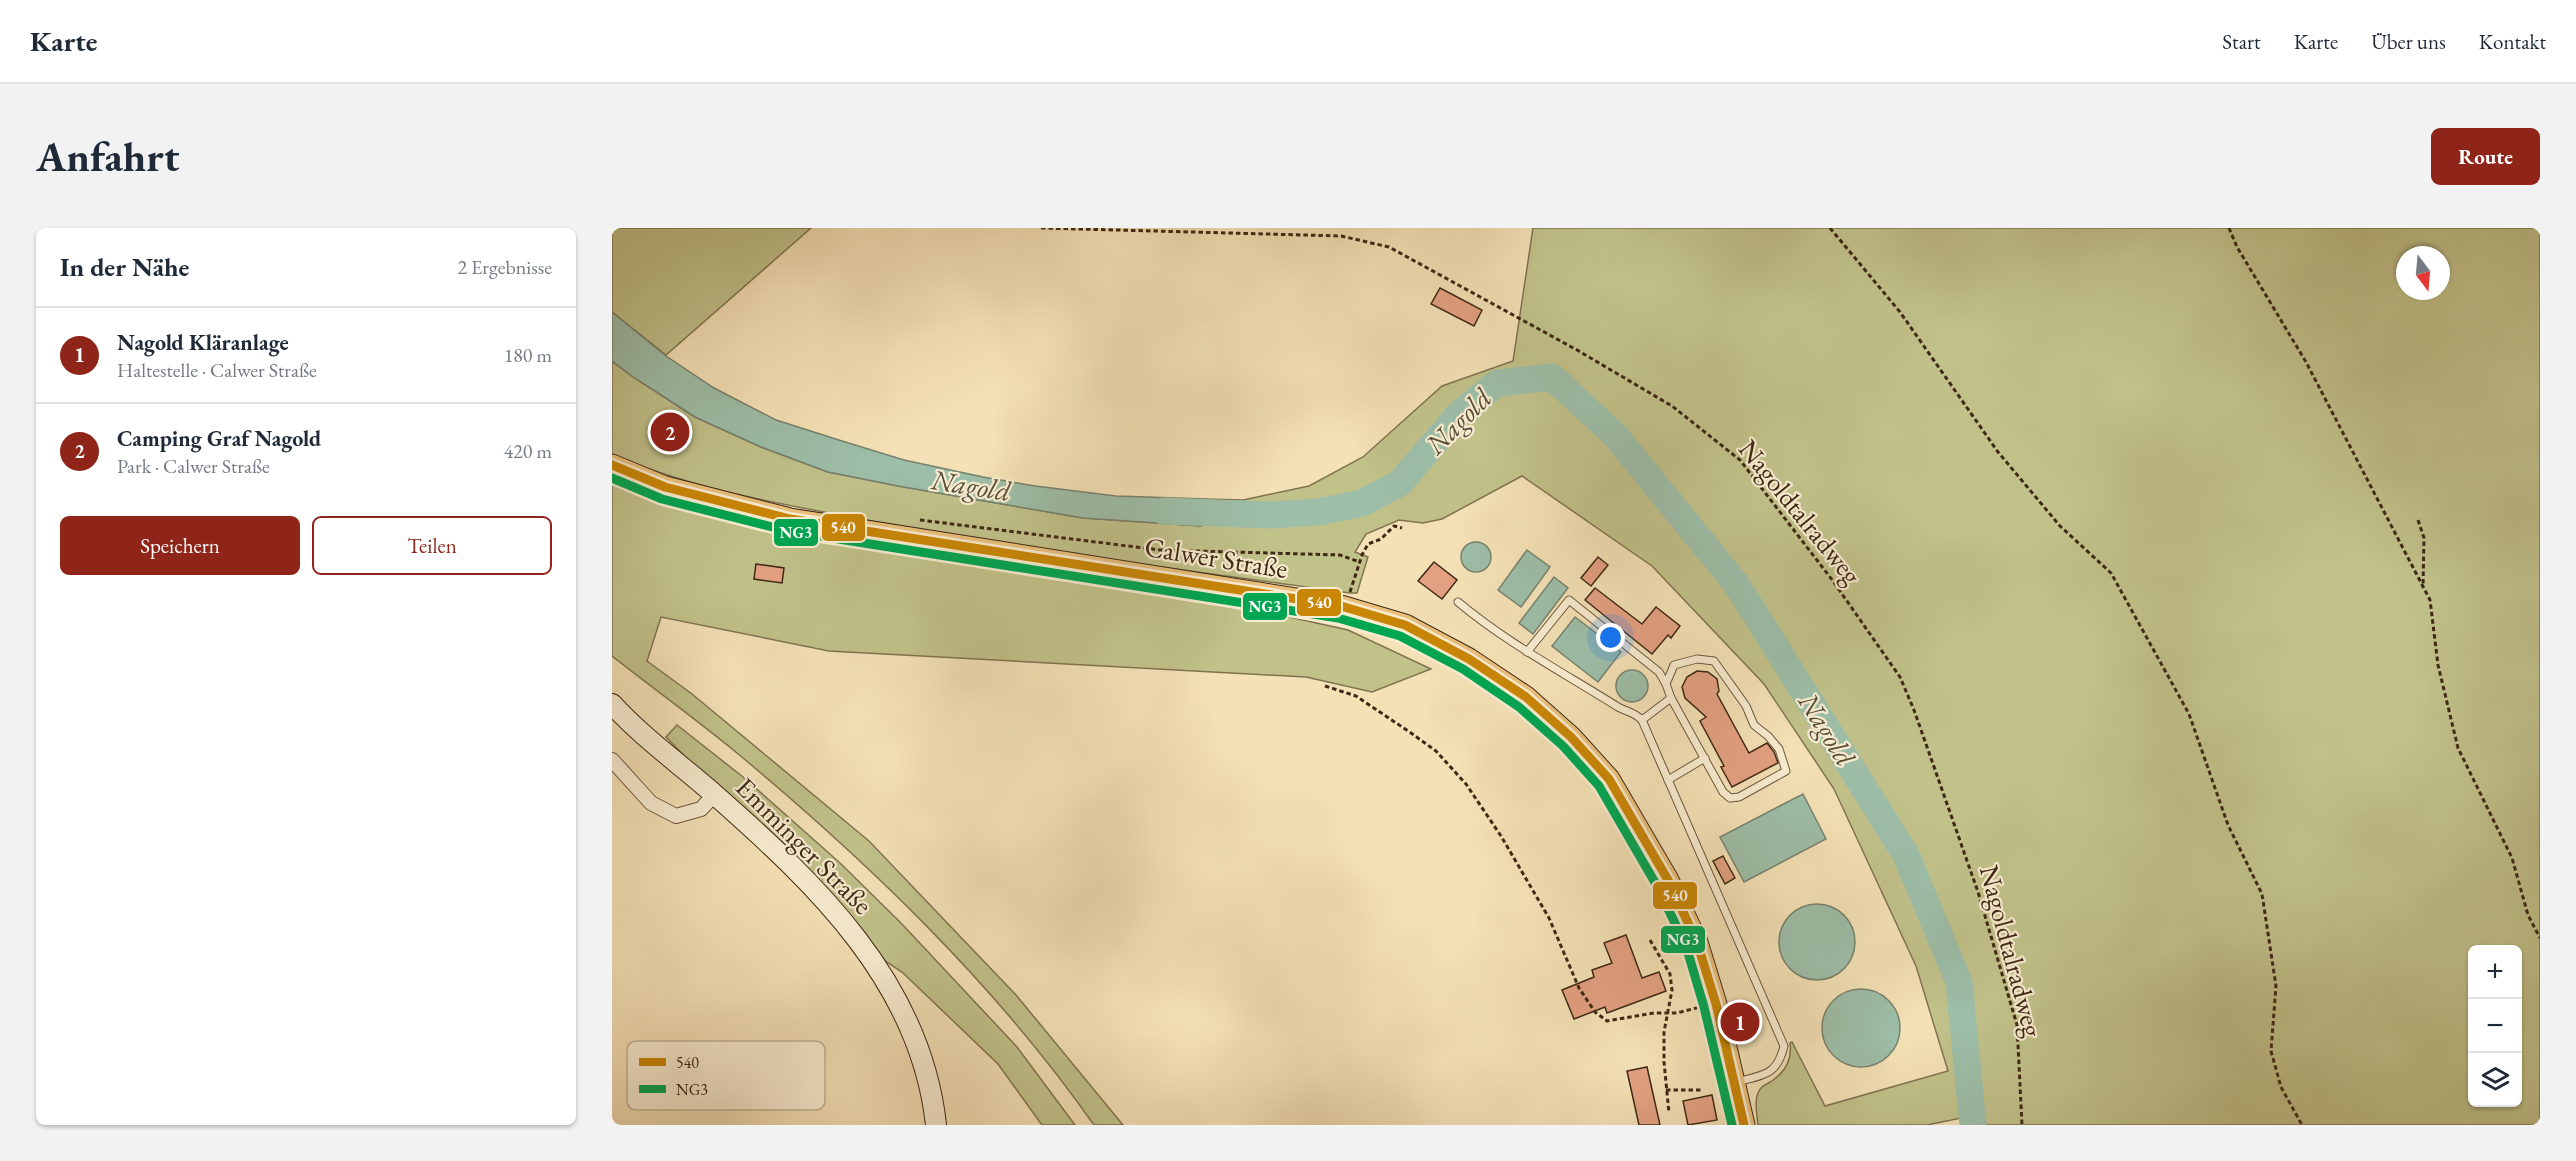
<!DOCTYPE html>
<html lang="de">
<head>
<meta charset="utf-8">
<style>
  :root { --surface:#fff; --page:#f2f2f3; --text:#1f2937; --muted:#747a83; --line:#e0e1e3; --accent:#8f2418 }
  body { margin:0; font-family:"EB Garamond",serif; background:var(--page); color:var(--text) }
  .controls { position:absolute; right:18px; bottom:18px; display:grid; overflow:hidden; border-radius:9px; box-shadow:0 2px 4px #0004 }
  .controls button { width:54px; height:54px; display:grid; place-items:center; padding:0; border:0; border-bottom:2px solid var(--line); background:var(--surface); color:var(--text); font:30px sans-serif }
  .compass { position:absolute; left:1784px; top:18px; width:54px; height:54px; border-radius:50%; background:var(--surface); box-shadow:0 2px 4px #0004; rotate:164deg }
  .you { position:absolute; left:999px; top:410px; width:21px; height:21px; margin:-15px; border:4px solid #fff; border-radius:50%; background:#1a73e8; box-shadow:0 0 0 9px #1a73e833 }
  .badge { display:grid; place-items:center; width:39px; height:39px; border-radius:50%; background:var(--accent); color:#fff; font-size:20px; font-weight:700 }
  .pin { position:absolute; translate:-50% -50%; border:3px solid #fff; box-shadow:0 2px 6px #0006 }
  .list { margin:0; padding:0; list-style:none }
  h2 { display:flex; justify-content:space-between; align-items:center; height:78px; margin:0; padding:0 24px; font-size:26px }
  h2 small { font-size:20px; font-weight:400; color:var(--muted) }
  .list li { display:grid; grid-template-columns:39px 1fr auto; gap:18px; align-items:center; box-sizing:border-box; height:96px; padding:0 24px; border-top:2px solid var(--line) }
  .list b { display:block; font-size:22px; white-space:nowrap }
  .list p { margin:0; font-size:20px; white-space:nowrap; color:var(--muted) }
  .list em { font-size:20px; font-style:normal; color:var(--muted) }
  .actions { display:flex; gap:12px; padding:18px 24px }
  .actions a { flex:1; padding:14px 0; border:2px solid var(--accent); border-radius:9px; text-align:center; font-size:21px; color:var(--accent) }
  .actions .main { background:var(--accent); color:#fff }
  .icon { flex:none; width:33px; height:33px; fill:none; stroke:currentColor; stroke-width:2; stroke-linecap:round; stroke-linejoin:round }
  .map { position:relative; flex:none; width:1928px; height:897px; overflow:hidden; border-radius:9px }
  header { display:flex; align-items:center; gap:36px; box-sizing:border-box; height:84px; padding:0 30px; background:var(--surface); border-bottom:2px solid var(--line) }
  header strong { font-size:28px }
  nav { display:flex; gap:33px; margin-inline-start:auto; font-size:21px }
  .intro { display:flex; align-items:center; justify-content:space-between; box-sizing:border-box; height:144px; padding:0 36px }
  h1 { margin:0; font-size:42px }
  .button { padding:15px 27px; border-radius:9px; background:var(--accent); color:#fff; font-size:21px; font-weight:700 }
  main { display:flex; gap:36px; padding:0 36px }
  aside { flex:1; background:var(--surface); border-radius:9px; box-shadow:0 2px 4px #0004 }
  .map>svg:first-child { display:block }
  .green { fill:#c1c18a; stroke:#807450; stroke-width:1.5; fill-rule:evenodd }
  .water { fill:#9dbea8; stroke:#77826d; stroke-width:1.5 }
  .lines { fill:none; stroke-linecap:round; stroke-linejoin:round }
  .river { stroke:#9dbea8; stroke-width:27 }
  .building { fill:#e4a182; stroke:#3f2815; stroke-width:1.5 }
  .lane-casing { stroke:#6c563d; stroke-width:9 }
  .street-casing { stroke:#6c563d; stroke-width:16 }
  .secondary-casing { stroke:#3f2815; stroke-width:22 }
  .primary-casing { stroke:#3f2815; stroke-width:23 }
  .path { stroke:#3f2815; stroke-width:3; stroke-dasharray:4.5 3; stroke-linecap:butt }
  .lane { stroke:#f8ecd0; stroke-width:7 }
  .street { stroke:#f8ecd0; stroke-width:14 }
  .secondary { stroke:#f8ecd0; stroke-width:20 }
  .primary { stroke:#eac07b; stroke-width:21 }
  .bus-1-casing { stroke:#f8ecd0; stroke-width:14 }
  .bus-2-casing { stroke:#f8ecd0; stroke-width:14 }
  .bus-1 { stroke:#c98605; stroke-width:9 }
  .bus-2 { stroke:#00a651; stroke-width:9 }
  .labels { text-anchor:middle; stroke-width:4.5; stroke-linejoin:round; paint-order:stroke }
  .street-label { font-size:27px; fill:#3f2815; stroke:#f8ecd0 }
  .water-label { font-size:28px; font-style:italic; fill:#564e3a; stroke:#f8ecd0 }
  .key { fill:#f8ecd0; stroke:#c0b198; stroke-width:1.5 }
  .key-label { font-size:16px; fill:#3f2815 }
  .line-badge { stroke:#f8ecd0; stroke-width:2 }
  .badge-label { font-size:16px; text-anchor:middle; font-weight:bold; fill:#fff }
</style>
</head>
<body>
<header>
<strong>Karte</strong>
<nav><a>Start</a><a>Karte</a><a>Über uns</a><a>Kontakt</a></nav>
</header>
<div class="intro"><h1>Anfahrt</h1><a class="button">Route</a></div>
<main>
<aside>
<h2>In der Nähe<small>2 Ergebnisse</small></h2>
<ul class="list">
<li><span class="badge">1</span><div><b>Nagold Kläranlage</b><p>Haltestelle · Calwer Straße</p></div><em>180 m</em></li>
<li><span class="badge">2</span><div><b>Camping Graf Nagold</b><p>Park · Calwer Straße</p></div><em>420 m</em></li>
</ul>
<div class="actions"><a class="main">Speichern</a><a>Teilen</a></div>
</aside>
<div class="map">
<svg width="1928" height="897" viewBox="0 0 1928 897">
  <rect width="100%" height="100%" fill="#f4e1b6"/>
  <filter id="stains"><feTurbulence type="fractalNoise" baseFrequency=".00333" numOctaves="4"/><feColorMatrix values="0 0 0 0 .2 0 0 0 0 .09 0 0 0 0 .02 0 0 0 .5 -.17"/></filter>
  <radialGradient id="worn" r=".72"><stop offset=".6" stop-color="#630" stop-opacity="0"/><stop offset="1" stop-color="#630" stop-opacity=".3"/></radialGradient>
  <g class="green">
    <polygon points="0,0 199,0 54,127 0,84"/>
    <path d="M 921,0 L 1928,0 L 1928,897 L 1352,897 L 1349,890 L 1315,897 L 1146,897 C 1145,886 1141,869 1149,860 C 1152,856 1158,855 1161,852 C 1174,843 1180,830 1178,815 L 1180,814 L 1213,878 L 1336,843 L 1304,738 L 1222,561 L 1152,456 L 1040,338 L 910,248 L 830,291 L 811,295 L 787,292 L 754,306 L 743,324 L 756,329 L 745,365 L 738,365 C 575,342 411,322 249,291 C 165,275 79,261 0,226 L 0,133 L 21,149 L 83,189 L 149,219 L 216,244 L 286,258 L 471,290 L 589,298 L 593,271 L 631,272 L 697,258 L 751,229 L 830,158 L 901,133 ZM 1793,27 L 1829,27 L 1829,63 L 1793,63 ZM 1860,722 L 1906,722 L 1906,874 L 1860,874 Z"/>
    <path d="M 0,246 L 84,278 L 169,300 L 627,378 L 736,402 L 819,441 L 760,464 L 694,449 L 217,423 L 49,389 L 35,433 L 80,466 L 257,613 L 404,767 L 511,897 L 482,897 C 383,756 257,635 125,525 C 85,492 42,461 0,428 Z"/>
    <polygon points="65,497 131,549 228,635 289,695 405,819 463,897 430,897 386,836 290,744 267,729 54,509"/>
  </g>
  <g class="water">
    <polygon points="0,84 54,128 102,160 164,192 230,213 292,232 371,249 423,258 504,268 593,271 588,286 589,298 471,290 286,258 216,244 149,219 83,189 21,149 0,133"/>
    <circle cx="864" cy="329" r="15"/>
    <polygon points="915,322 938,339 909,379 886,362"/>
    <polygon points="942,349 956,360 921,406 907,395"/>
    <polygon points="963,389 1009,424 986,454 940,418"/>
    <circle cx="1020" cy="458" r="16"/>
    <polygon points="1191,566 1214,611 1132,654 1108,609"/>
    <circle cx="1205" cy="714" r="38"/>
    <circle cx="1249" cy="800" r="39"/>
  </g>
  <g class="lines">
    <polyline class="river" points="552,283 658,287 706,284 750,275 788,255 847,186 885,155 940,149 1003,207 1125,357 1294,627 1347,754 1361,897"/>
  </g>
  <g class="building">
    <polygon points="828,60 870,82 862,98 819,76"/>
    <polygon points="986,329 996,337 979,358 969,350"/>
    <polygon points="822,334 845,352 830,371 806,353"/>
    <polygon points="144,336 172,340 170,355 142,351"/>
    <polygon points="983,360 1030,396 1044,379 1068,398 1059,410 1056,407 1040,426 973,372"/>
    <polygon points="1085,443 1096,444 1105,451 1107,463 1105,466 1137,525 1155,515 1162,524 1166,535 1120,559 1109,539 1112,538 1088,493 1094,489 1073,470 1070,459 1075,449"/>
    <polygon points="1111,628 1123,650 1113,656 1101,633"/>
    <polygon points="1014,707 1030,750 1047,744 1054,763 995,785 993,779 962,791 950,762 982,749 980,742 1000,735 992,715"/>
    <polygon points="1035,839 1048,897 1027,897 1015,843"/>
    <polygon points="1100,867 1105,892 1076,897 1071,873"/>
  </g>
  <g class="lines">
    <defs>
      <g id="lane">
        <path d="M 846,374 C 895,415 952,445 1006,479 C 1015,484 1022,484 1030,492 L 1172,818 C 1165,848 1151,847 1124,854"/>
        <polyline points="915,424 957,372 1047,444 1054,456"/>
        <polygon points="1085,431 1102,433 1134,478 1142,497 1156,508 1167,521 1174,543 1127,569 1118,570 1111,564 1059,470 1054,456 1062,437"/>
        <polyline points="1030,492 1059,470"/>
        <polyline points="1056,552 1093,530"/>
      </g>
      <polyline id="street" points="0,532 39,575 64,588 89,581 103,566"/>
      <path id="secondary" d="M 0,476 C 31,510 68,536 102,566 C 204,656 309,755 324,897"/>
      <polyline id="primary" points="0,237 53,259 178,291 729,378 793,397 857,431 914,469 959,509 997,551 1056,652 1085,714 1104,776 1132,897"/>
    </defs>
    <use href="#lane" class="lane-casing"/>
    <use href="#street" class="street-casing"/>
    <use href="#secondary" class="secondary-casing"/>
    <use href="#primary" class="primary-casing"/>
    <g class="path">
      <polyline points="429,0 729,8 777,19 965,122 1060,178 1128,232 1221,353 1288,449 1302,482 1366,664 1405,797 1410,897"/>
      <polyline points="1218,0 1288,84 1386,224 1448,298 1499,345 1577,486 1616,597 1650,666 1664,758 1659,823 1669,859 1690,897"/>
      <polyline points="1617,0 1625,19 1694,134 1818,372 1826,437 1846,520 1900,630 1916,687 1928,710"/>
      <polyline points="308,292 548,322 728,327 748,334"/>
      <polyline points="1806,292 1812,310 1811,358"/>
      <polyline points="738,364 750,327 756,316 769,311 782,298 790,300"/>
      <polyline points="713,458 744,468 799,505 824,523 854,556 889,608 937,690 967,760 983,784 995,793 1042,785 1065,785 1088,779"/>
      <polyline points="1038,712 1058,746 1060,762 1052,804 1052,834 1057,885"/>
      <polyline points="1054,862 1090,862"/>
    </g>
    <use href="#lane" class="lane"/>
    <use href="#street" class="street"/>
    <use href="#secondary" class="secondary"/>
    <use href="#primary" class="primary"/>
    <defs>
      <polyline id="bus-1" points="0,237 53,259 178,291 729,378 793,397 857,431 914,469 959,509 997,551 1056,652 1085,714 1104,776 1132,897"/>
      <polyline id="bus-2" points="0,250 50,271 176,303 726,390 788,408 851,441 907,479 951,518 987,558 1045,658 1074,718 1092,779 1120,897"/>
    </defs>
    <use href="#bus-1" class="bus-1-casing"/>
    <use href="#bus-2" class="bus-2-casing"/>
    <use href="#bus-1" class="bus-1"/>
    <use href="#bus-2" class="bus-2"/>
  </g>
  <g class="labels">
    <g class="street-label">
      <text transform="translate(1188 284) rotate(51)" y="9">Nagoldtalradweg</text>
      <text transform="translate(604 330) rotate(9)" y="9">Calwer Straße</text>
      <text transform="translate(192 618) rotate(45)" y="9">Emminger Straße</text>
      <text transform="translate(1399 723) rotate(75)" y="9">Nagoldtalradweg</text>
    </g>
    <g class="water-label">
      <text transform="translate(846 193) rotate(-45)" y="10">Nagold</text>
      <text transform="translate(359 257) rotate(9)" y="10">Nagold</text>
      <text transform="translate(1215 501) rotate(58)" y="10">Nagold</text>
    </g>
  </g>
  <rect x="15" y="813" width="198" height="69" rx="9" class="key"/>
  <rect x="27" y="830" width="27" height="8" fill="#c98605"/>
  <rect x="27" y="857" width="27" height="8" fill="#00a651"/>
  <g class="key-label">
    <text x="64" y="840">540</text>
    <text x="64" y="867">NG3</text>
  </g>
  <g class="line-badge">
    <rect x="209" y="285" width="45" height="29" rx="6" fill="#c98605"/>
    <rect x="161" y="290" width="46" height="29" rx="6" fill="#00a651"/>
    <rect x="684" y="360" width="46" height="29" rx="6" fill="#c98605"/>
    <rect x="630" y="364" width="46" height="29" rx="6" fill="#00a651"/>
    <rect x="1040" y="653" width="46" height="29" rx="6" fill="#c98605"/>
    <rect x="1048" y="697" width="46" height="29" rx="6" fill="#00a651"/>
  </g>
  <g class="badge-label">
    <text x="231" y="305">540</text>
    <text x="184" y="310">NG3</text>
    <text x="707" y="380">540</text>
    <text x="653" y="384">NG3</text>
    <text x="1063" y="673">540</text>
    <text x="1071" y="717">NG3</text>
  </g>
  <rect width="100%" height="100%" filter="url(#stains)"/>
  <rect width="100%" height="100%" fill="url(#worn)"/>
</svg>
<div class="controls">
<button>+</button>
<button>−</button>
<button><svg class="icon" aria-label="layers" viewBox="0 0 24 24"><path d="M12 4l9 5-9 5-9-5zM3 14l9 5 9-5"/></svg></button>
</div>
<svg class="compass" viewBox="-18 -18 36 36"><path d="M0-13l5 13h-10z" fill="#e53935"/><path d="M0 13l5-13h-10z" fill="#747a83"/></svg>
<div class="you"></div>
<div class="pin badge" style="left:1128px;top:794px">1</div>
<div class="pin badge" style="left:58px;top:204px">2</div>
</div>
</main>
</body>
</html>
